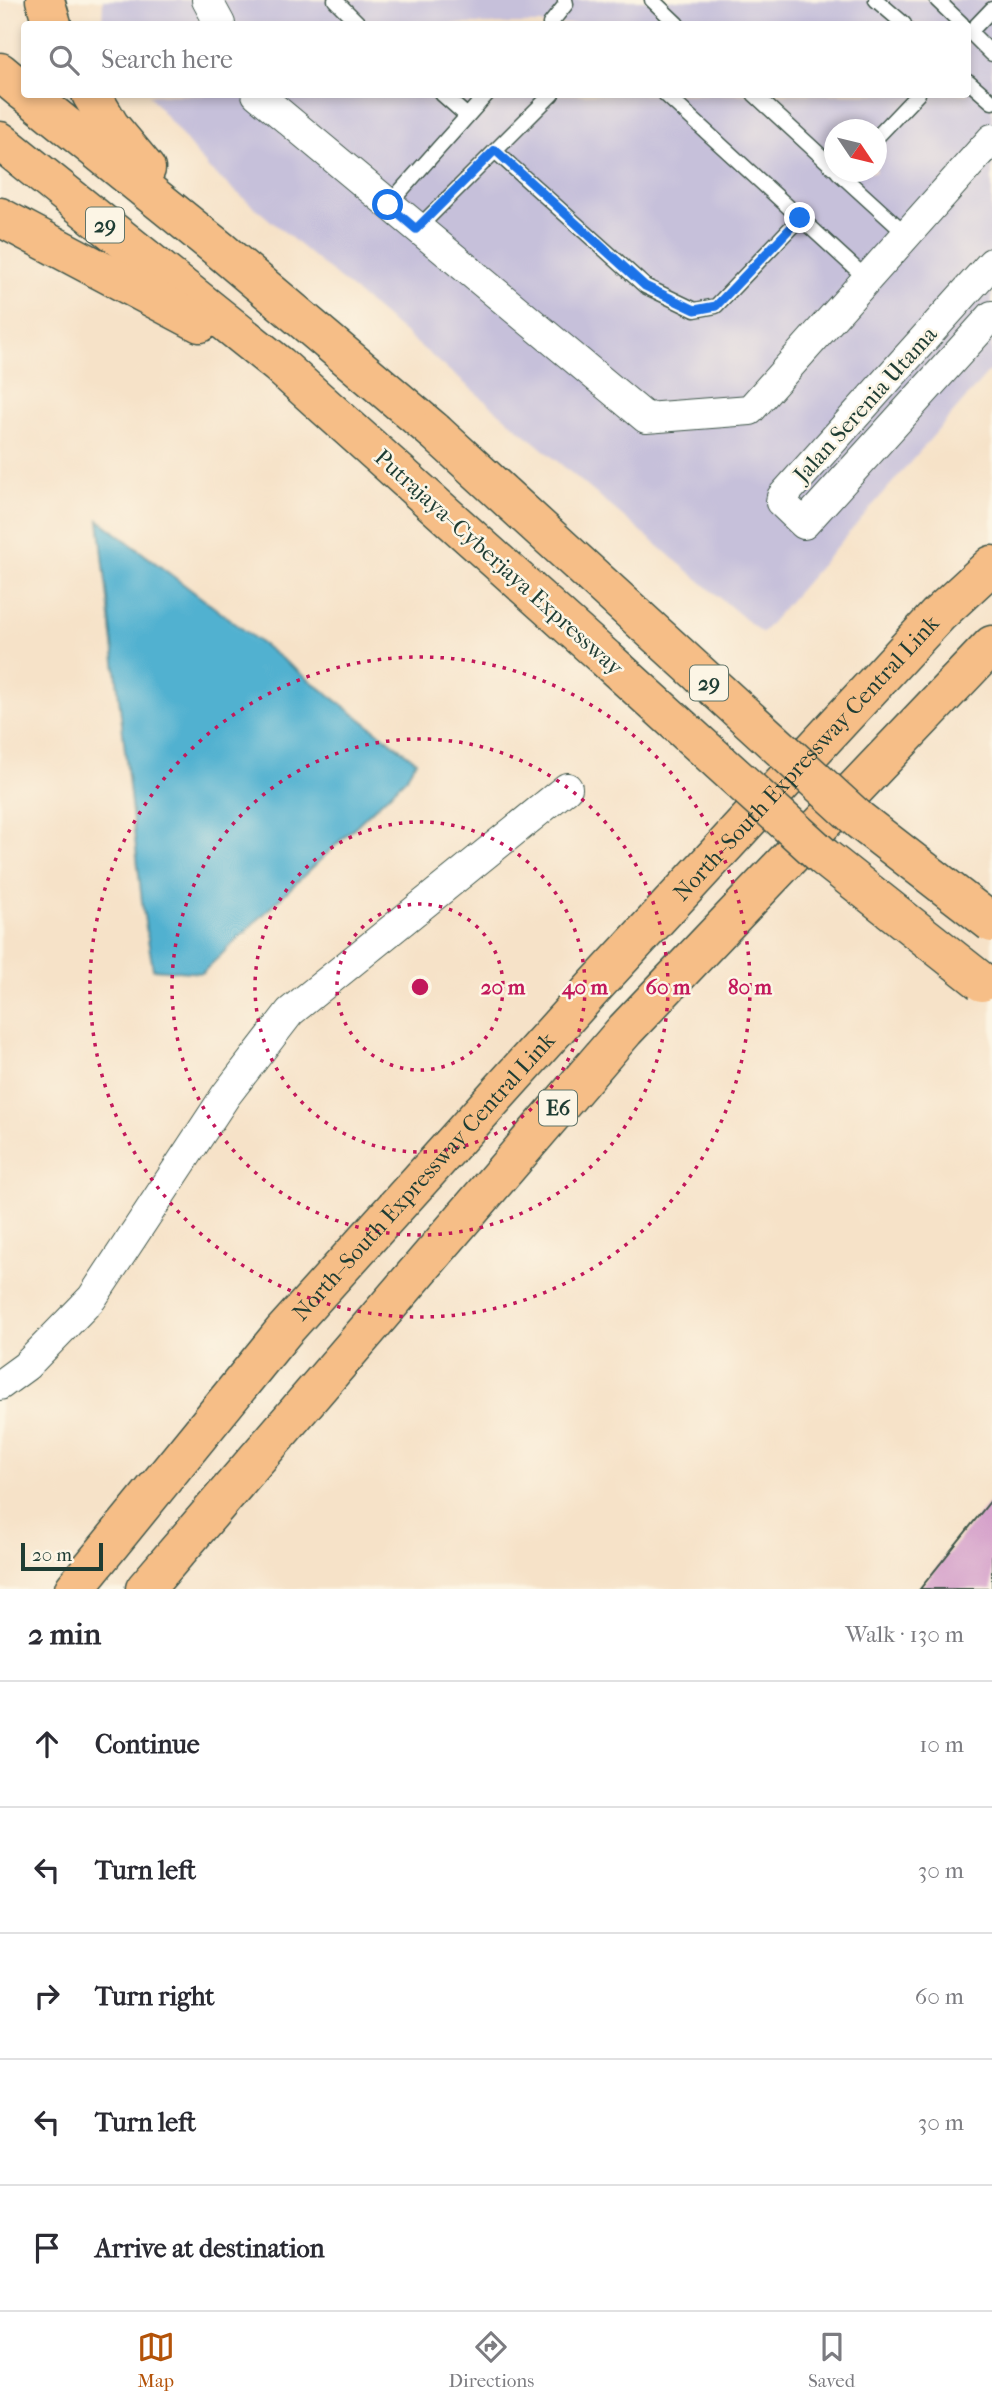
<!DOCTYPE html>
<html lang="en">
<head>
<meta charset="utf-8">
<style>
  :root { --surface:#fff; --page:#f2f2f3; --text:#2b2b33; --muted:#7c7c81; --line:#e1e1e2; --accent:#b45309 }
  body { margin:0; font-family:"IM FELL French Canon",serif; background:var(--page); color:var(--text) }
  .compass { position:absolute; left:824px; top:119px; width:63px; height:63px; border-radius:50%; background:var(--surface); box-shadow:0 4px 10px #0003; rotate:125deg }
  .scale { position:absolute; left:21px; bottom:18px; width:82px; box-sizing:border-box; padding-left:7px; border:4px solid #1f3d34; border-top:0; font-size:19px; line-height:24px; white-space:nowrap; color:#1f3d34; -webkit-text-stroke:5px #fcf5e5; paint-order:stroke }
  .stop { position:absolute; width:21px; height:21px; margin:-16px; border:5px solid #1a73e8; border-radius:50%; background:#fff }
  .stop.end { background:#1a73e8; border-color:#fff; box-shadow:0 2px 7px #0008 }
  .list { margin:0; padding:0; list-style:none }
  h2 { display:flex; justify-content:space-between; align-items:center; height:91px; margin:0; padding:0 28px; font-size:30px }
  h2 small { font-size:23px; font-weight:400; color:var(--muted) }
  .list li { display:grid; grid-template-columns:46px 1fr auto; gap:21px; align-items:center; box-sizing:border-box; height:126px; padding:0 28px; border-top:2px solid var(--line) }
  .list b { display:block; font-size:26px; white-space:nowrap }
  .list em { font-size:23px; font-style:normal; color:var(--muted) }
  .icon { flex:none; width:38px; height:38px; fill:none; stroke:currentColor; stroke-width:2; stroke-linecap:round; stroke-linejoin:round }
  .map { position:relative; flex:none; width:992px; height:1589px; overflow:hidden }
  .search { position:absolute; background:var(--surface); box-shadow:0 4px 10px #0003; left:21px; right:21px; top:21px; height:77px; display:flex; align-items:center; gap:18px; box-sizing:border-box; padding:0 24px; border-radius:7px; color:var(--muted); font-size:26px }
  .sheet { height:721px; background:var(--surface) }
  nav { display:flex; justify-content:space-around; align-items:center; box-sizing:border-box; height:98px; border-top:2px solid var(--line); background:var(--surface); font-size:19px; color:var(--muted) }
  nav a { display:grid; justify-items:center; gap:4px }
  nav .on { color:var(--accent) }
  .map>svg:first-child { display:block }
  .industrial { fill:#c6c0da; fill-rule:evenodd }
  .water { fill:#51b1d0; stroke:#387782; stroke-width:2 }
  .building { fill:#d199c8 }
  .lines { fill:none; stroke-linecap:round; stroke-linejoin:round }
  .service-casing { stroke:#3f564a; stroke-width:17 }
  .minor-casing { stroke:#3f564a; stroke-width:32 }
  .trunk-casing { stroke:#3f564a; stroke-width:41 }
  .motorway-casing { stroke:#3f564a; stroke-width:41 }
  .service { stroke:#fff; stroke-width:14 }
  .minor { stroke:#fff; stroke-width:30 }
  .trunk { stroke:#f6be87; stroke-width:38 }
  .motorway { stroke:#f6be87; stroke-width:38 }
  .trunk-bridge-casing { stroke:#3f564a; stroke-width:41; stroke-linecap:butt }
  .trunk-bridge { stroke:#f6be87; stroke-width:38 }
  .route { stroke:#1a73e8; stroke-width:9 }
  .ring { fill:none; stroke:#c2185b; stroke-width:3.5; stroke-dasharray:3.5 7 }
  .labels { text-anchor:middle; stroke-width:5; stroke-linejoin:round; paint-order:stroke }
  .shield { fill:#fcf5e5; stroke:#617469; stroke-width:2 }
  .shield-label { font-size:21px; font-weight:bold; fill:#1f3d34 }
  .street-label { font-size:23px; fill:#1f3d34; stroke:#fcf5e5 }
  .centre { fill:#c2185b; stroke:#fcf5e5; stroke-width:3.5 }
  .ring-label { font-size:21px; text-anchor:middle; font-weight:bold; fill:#c2185b; stroke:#fcf5e5; stroke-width:5; stroke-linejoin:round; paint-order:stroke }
</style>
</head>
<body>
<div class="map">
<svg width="992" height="1589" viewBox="0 0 992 1589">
  <rect width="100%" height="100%" fill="#fcf5e5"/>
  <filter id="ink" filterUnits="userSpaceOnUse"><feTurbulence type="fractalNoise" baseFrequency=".0143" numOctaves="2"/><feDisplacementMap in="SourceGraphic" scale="14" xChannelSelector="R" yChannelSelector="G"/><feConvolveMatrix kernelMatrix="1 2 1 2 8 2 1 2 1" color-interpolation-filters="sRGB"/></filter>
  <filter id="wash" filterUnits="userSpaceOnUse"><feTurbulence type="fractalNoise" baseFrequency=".00686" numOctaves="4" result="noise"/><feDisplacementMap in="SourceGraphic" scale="28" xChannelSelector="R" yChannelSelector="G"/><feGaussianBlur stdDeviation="1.57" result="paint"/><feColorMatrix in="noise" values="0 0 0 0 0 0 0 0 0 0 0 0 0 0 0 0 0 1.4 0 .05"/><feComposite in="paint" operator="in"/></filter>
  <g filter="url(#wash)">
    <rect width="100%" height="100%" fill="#f6e2c8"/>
    <path class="industrial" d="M 103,0 L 992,0 L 992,368 L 762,633 L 209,169 L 149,95 L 968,94 L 968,24 L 102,24 ZM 834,130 L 876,130 L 876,172 L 834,172 Z"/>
    <polygon class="water" points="99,520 416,761 406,778 202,973 153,969 143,910"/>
    <g id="blocks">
      <polygon class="building" points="992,1499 992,1589 920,1589"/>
    </g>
  </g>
  <g filter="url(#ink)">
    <use href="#blocks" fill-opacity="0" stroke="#3f564a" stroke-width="2"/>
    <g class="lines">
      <defs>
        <g id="service">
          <polyline points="335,0 359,24"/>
          <polyline points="652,0 677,24"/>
          <polyline points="876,0 904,24"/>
          <polyline points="937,0 962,24"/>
          <polyline points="550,24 566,4 565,0"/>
          <polyline points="968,30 992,54"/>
          <polyline points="970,32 992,9"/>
          <polyline points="968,81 992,102"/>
          <polyline points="442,94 467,116"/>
          <polyline points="665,94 867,279"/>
          <polyline points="754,94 834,168"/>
          <polyline points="876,138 918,94"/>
          <polyline points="495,151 645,286 695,310 716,306 800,218"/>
          <polyline points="838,172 907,235"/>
          <polyline points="388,205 487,94"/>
          <polyline points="417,229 552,94"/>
        </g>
        <g id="minor">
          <polyline points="207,0 220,24"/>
          <polyline points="257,94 646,418 750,410 992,139"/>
          <polyline points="992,263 782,497 781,502 804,524 992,316"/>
          <polyline points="0,1385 26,1366 92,1298 226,1095 290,1012 567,788"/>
        </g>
        <g id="trunk">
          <polyline points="45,0 52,24"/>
          <polyline points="0,72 24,92"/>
          <polyline points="27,94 219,249 434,431"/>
          <polyline points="91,94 110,126 146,169"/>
          <polyline points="0,141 279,365 605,658"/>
          <polyline points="0,217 200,323"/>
        </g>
        <g id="motorway">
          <path id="s1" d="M 74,1589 L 283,1332 L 595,986 L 938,615 L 992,565"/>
          <polyline points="145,1589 625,1030 992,645"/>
        </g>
      </defs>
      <use href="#service" class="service-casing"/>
      <use href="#minor" class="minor-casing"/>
      <use href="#trunk" class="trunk-casing"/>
      <use href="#motorway" class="motorway-casing"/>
      <use href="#service" class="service"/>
      <use href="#minor" class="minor"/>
      <use href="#trunk" class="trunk"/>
      <use href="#motorway" class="motorway"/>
      <defs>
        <g id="trunk-bridge">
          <polyline points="434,431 859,820 992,923"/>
          <polyline points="605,658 824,857 982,982"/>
        </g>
      </defs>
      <use href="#trunk-bridge" class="trunk-bridge-casing"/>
      <use href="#trunk-bridge" class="trunk-bridge"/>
    </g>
  </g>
  <g class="lines" filter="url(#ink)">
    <polyline class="route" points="388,205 416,229 495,150 645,286 695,310 716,306 800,218"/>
  </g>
  <g class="ring">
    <circle cx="420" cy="987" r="83"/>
    <circle cx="420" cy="987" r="165"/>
    <circle cx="420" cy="987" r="248"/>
    <circle cx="420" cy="987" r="330"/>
  </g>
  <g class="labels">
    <g class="shield">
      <rect x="86" y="207.5" width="38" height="35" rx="5"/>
      <rect x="690" y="665.5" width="38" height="35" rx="5"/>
      <rect x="539" y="1090.5" width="38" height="35" rx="5"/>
    </g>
    <g class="shield-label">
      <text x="105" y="232">29</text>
      <text x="709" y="690">29</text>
      <text x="558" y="1115">E6</text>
    </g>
    <g class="street-label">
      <text transform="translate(865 404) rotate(-48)" y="8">Jalan Serenia Utama</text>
      <text transform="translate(499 562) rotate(42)" y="8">Putrajaya–Cyberjaya Expressway</text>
      <text dy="8" stroke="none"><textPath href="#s1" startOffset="1108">North–South Expressway Central Link</textPath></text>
      <text dy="8" stroke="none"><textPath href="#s1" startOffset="541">North–South Expressway Central Link</textPath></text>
    </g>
  </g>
  <circle cx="420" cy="987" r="10" class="centre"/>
  <g class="ring-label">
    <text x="503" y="994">20 m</text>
    <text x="585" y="994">40 m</text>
    <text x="668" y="994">60 m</text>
    <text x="750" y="994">80 m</text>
  </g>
</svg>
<svg class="compass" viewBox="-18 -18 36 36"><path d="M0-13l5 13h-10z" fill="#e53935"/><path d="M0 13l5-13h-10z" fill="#7c7c81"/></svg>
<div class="scale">20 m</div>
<div class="stop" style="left:388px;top:205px"></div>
<div class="stop end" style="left:800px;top:218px"></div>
<div class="search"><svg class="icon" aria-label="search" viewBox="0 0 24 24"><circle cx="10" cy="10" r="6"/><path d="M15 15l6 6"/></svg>Search here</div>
</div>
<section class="sheet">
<h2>2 min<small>Walk · 130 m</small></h2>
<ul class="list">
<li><svg class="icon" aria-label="ahead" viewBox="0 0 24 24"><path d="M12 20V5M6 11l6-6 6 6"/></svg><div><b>Continue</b></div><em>10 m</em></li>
<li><svg class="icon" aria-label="left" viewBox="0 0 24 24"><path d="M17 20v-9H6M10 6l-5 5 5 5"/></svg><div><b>Turn left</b></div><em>30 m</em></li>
<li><svg class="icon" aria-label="right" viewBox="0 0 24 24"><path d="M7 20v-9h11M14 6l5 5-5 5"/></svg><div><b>Turn right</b></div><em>60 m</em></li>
<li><svg class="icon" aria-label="left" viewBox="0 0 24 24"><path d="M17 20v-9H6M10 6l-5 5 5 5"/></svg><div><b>Turn left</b></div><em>30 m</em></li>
<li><svg class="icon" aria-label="arrive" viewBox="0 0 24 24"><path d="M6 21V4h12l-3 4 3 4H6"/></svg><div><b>Arrive at destination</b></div></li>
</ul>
</section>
<nav>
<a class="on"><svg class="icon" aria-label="map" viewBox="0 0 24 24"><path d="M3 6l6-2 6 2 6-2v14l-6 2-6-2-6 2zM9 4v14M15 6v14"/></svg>Map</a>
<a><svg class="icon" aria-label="directions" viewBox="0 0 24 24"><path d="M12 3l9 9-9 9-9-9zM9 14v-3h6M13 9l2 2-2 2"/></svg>Directions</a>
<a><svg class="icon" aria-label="saved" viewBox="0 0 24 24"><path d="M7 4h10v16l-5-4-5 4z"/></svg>Saved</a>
</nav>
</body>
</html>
